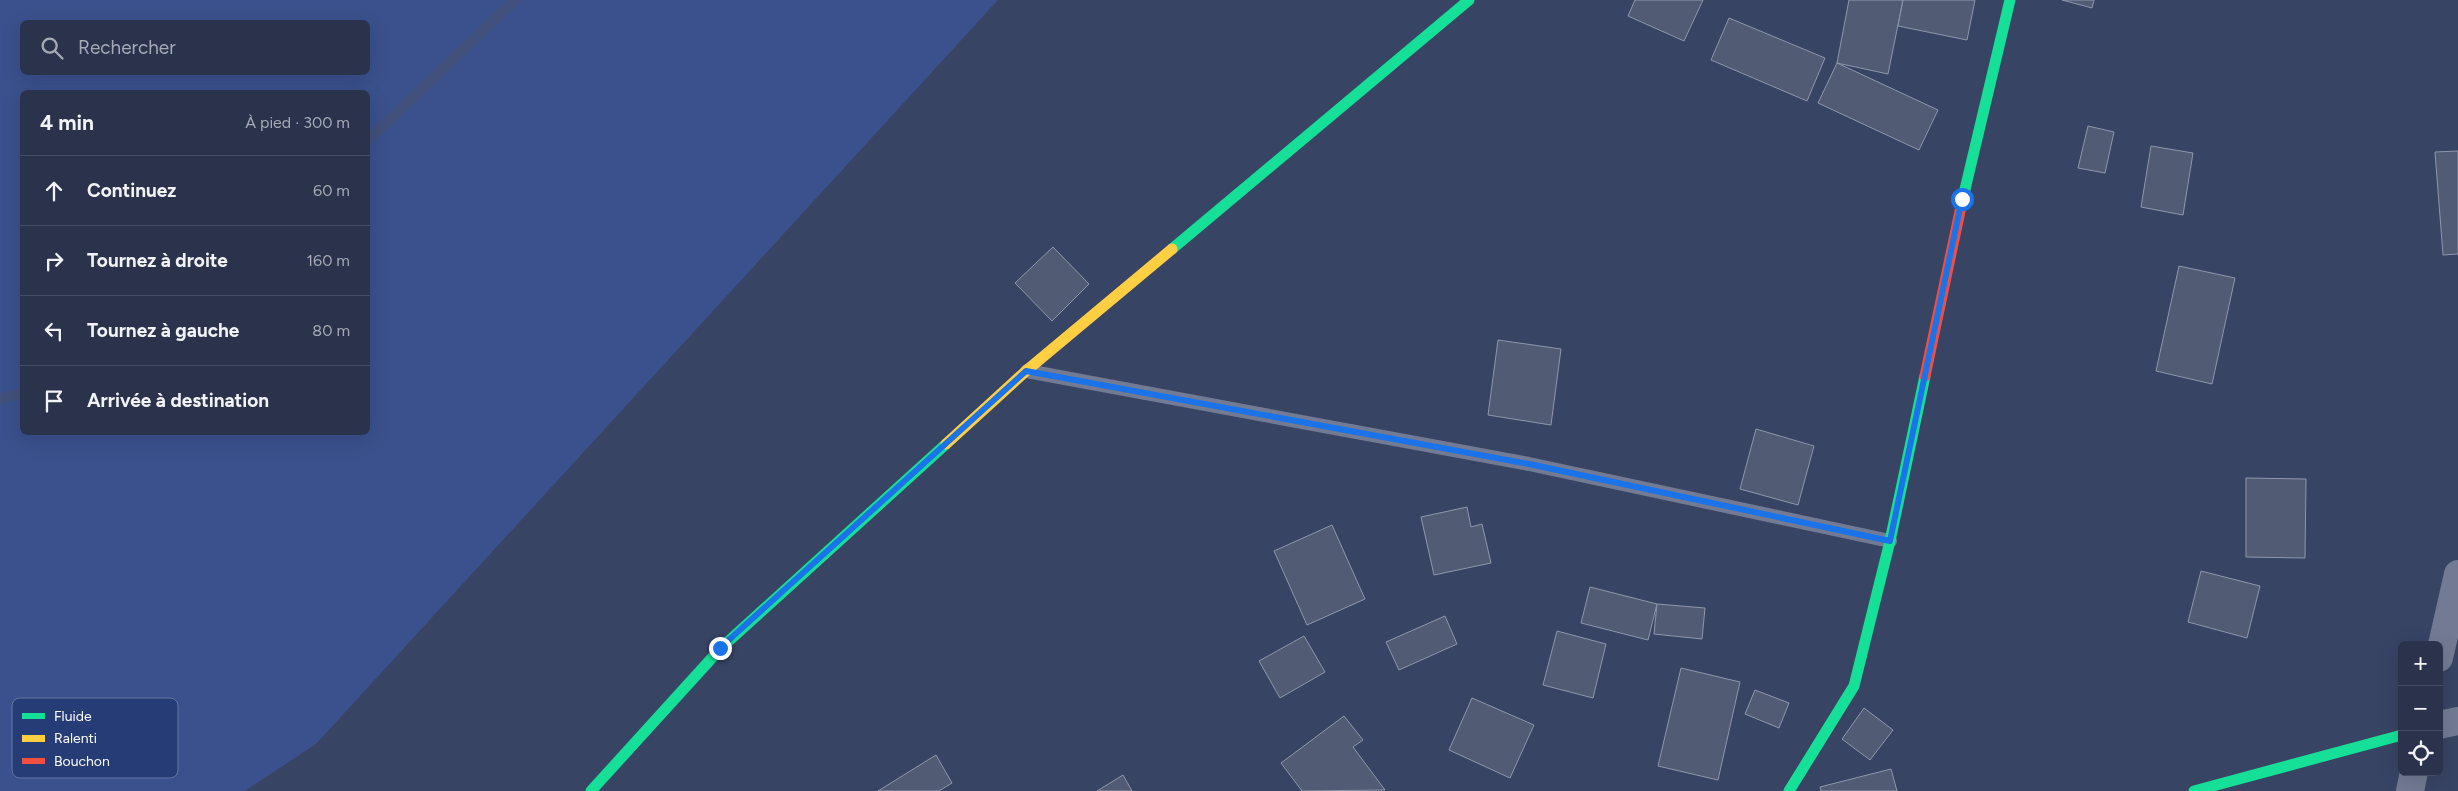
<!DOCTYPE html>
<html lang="fr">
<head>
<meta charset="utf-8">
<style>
  :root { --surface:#2a334b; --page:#323b52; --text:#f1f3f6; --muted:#a5aab5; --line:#464e63 }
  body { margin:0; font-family:Figtree,sans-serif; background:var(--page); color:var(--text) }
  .controls { position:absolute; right:15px; bottom:15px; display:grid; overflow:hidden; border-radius:8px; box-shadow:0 5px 20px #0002 }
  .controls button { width:45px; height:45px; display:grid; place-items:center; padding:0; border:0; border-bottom:1px solid var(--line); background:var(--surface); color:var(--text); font:25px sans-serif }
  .stop { position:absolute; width:15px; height:15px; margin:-11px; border:4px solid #1a73e8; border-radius:50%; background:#fff }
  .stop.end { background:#1a73e8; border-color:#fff; box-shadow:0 1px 5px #0008 }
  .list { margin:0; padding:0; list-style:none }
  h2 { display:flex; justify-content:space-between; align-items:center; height:65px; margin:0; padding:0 20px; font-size:21px }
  h2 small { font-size:16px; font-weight:400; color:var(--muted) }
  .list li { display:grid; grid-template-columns:32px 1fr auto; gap:15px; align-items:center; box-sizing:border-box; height:70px; padding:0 20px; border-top:1px solid var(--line) }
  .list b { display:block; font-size:19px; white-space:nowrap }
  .list em { font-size:16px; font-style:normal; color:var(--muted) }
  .icon { flex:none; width:28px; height:28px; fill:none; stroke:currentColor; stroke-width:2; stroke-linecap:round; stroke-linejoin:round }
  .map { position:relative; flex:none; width:2458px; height:791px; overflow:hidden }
  .search { position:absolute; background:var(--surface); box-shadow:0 5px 20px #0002; left:20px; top:20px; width:350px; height:55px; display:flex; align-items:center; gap:12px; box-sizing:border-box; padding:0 18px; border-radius:8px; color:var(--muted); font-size:19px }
  .panel { position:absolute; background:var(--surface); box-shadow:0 5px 20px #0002; left:20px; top:90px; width:350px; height:345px; border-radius:8px }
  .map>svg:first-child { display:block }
  .green { fill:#3a518d; fill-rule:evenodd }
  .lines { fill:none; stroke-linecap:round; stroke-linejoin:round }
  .stream { stroke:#41517b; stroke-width:11 }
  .building { fill:#515b74; stroke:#8f97ab }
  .lane { stroke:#727b93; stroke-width:14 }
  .street { stroke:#727b93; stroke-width:28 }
  .fast { stroke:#16e098; stroke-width:11 }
  .slow { stroke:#ffcf43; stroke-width:11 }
  .jam { stroke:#f24e42; stroke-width:11 }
  .route { stroke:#1a73e8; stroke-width:6 }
  .key { fill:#263c76; stroke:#67769f; stroke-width:1 }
  .key-label { font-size:14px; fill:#fff }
</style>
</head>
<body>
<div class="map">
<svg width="2458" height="791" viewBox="0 0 2458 791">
  <rect width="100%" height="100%" fill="#384464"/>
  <path class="green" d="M 0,0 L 998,0 L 316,744 L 245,791 L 0,791 ZM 22,22 L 368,22 L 368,72 L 22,72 ZM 22,92 L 368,92 L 368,432 L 22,432 Z"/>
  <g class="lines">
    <g class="stream">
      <polyline points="368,140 515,0"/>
      <polyline points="0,399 22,393"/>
    </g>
  </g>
  <g class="building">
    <polygon points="1635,0 1703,0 1684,41 1628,16"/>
    <polygon points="1849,0 1903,0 1888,74 1837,63"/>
    <polygon points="1903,0 1975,0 1967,40 1898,26"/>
    <polygon points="2062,0 2094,0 2092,8"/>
    <polygon points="1729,18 1825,58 1807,101 1711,60"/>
    <polygon points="1837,63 1938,110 1919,150 1818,103"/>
    <polygon points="2088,126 2114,132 2105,173 2078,168"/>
    <polygon points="2151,146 2193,153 2183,215 2141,207"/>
    <polygon points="2458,151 2458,254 2443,255 2435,152"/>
    <polygon points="1053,247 1089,284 1052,321 1015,283"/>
    <polygon points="2179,266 2235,278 2212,384 2156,371"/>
    <polygon points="1498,340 1561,349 1551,425 1488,415"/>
    <polygon points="1756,429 1814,446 1798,505 1740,489"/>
    <polygon points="2246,478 2306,479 2305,558 2246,557"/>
    <polygon points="1467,507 1471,527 1482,524 1491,563 1434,575 1421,517"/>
    <polygon points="1332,525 1365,599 1307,625 1274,551"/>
    <polygon points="2201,571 2260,586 2247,638 2188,622"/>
    <polygon points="1590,587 1657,604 1648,640 1581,623"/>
    <polygon points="1657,604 1705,608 1702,639 1654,634"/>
    <polygon points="1445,616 1457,644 1399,670 1386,642"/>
    <polygon points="1557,631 1606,644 1593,698 1543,685"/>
    <polygon points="1304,636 1325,672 1280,698 1259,661"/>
    <polygon points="1681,668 1740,682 1718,780 1658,766"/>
    <polygon points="1755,690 1789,703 1779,728 1745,714"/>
    <polygon points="1472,698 1534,725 1510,778 1449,750"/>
    <polygon points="1864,708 1893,730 1870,760 1842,739"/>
    <polygon points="1344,716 1363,740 1353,747 1385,790 1302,791 1281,763"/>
    <polygon points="936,755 952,783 939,791 878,791"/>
    <polygon points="1891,769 1897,791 1821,791 1820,787"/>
    <polygon points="1123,775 1132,791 1097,791"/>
  </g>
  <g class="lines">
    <polyline class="lane" points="1027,371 1529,464 1890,541"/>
    <g class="street">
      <polyline points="2439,658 2458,574"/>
      <polyline points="2439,725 2458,721"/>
      <polyline points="2410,791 2414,772"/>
    </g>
    <g class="fast">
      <polyline points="1962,202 2010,0"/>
      <polyline points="1172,249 1469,0"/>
      <polyline points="591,791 721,648 946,444"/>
      <polyline points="1789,791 1854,686 1890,541 1925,376"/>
      <polyline points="2194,791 2402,735"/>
    </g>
    <polyline class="slow" points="946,444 1026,371 1172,249"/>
    <polyline class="jam" points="1925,376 1962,202"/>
  </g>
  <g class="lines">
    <polyline class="route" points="720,648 1026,371 1529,464 1890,541 1962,199"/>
  </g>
  <rect x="12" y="698" width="166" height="80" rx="8" class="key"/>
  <rect x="22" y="713" width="23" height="6" fill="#16e098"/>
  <rect x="22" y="735" width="23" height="7" fill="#ffcf43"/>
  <rect x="22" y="758" width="23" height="6" fill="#f24e42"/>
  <g class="key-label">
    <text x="54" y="721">Fluide</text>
    <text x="54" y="743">Ralenti</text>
    <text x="54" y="766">Bouchon</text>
  </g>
</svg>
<div class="controls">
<button>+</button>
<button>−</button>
<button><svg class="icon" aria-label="locate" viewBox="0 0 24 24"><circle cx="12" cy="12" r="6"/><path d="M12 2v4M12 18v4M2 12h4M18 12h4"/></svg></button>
</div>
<div class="stop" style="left:1962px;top:199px"></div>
<div class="stop end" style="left:720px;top:648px"></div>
<div class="search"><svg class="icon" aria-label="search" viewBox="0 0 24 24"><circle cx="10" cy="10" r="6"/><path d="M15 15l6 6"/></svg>Rechercher</div>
<section class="panel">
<h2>4 min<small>À pied · 300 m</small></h2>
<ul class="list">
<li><svg class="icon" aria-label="ahead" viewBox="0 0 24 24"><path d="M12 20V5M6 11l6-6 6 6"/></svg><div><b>Continuez</b></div><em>60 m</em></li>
<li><svg class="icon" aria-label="right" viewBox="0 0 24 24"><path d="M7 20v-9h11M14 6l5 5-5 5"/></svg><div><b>Tournez à droite</b></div><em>160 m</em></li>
<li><svg class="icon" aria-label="left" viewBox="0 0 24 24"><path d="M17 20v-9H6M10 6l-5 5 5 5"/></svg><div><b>Tournez à gauche</b></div><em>80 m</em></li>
<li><svg class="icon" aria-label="arrive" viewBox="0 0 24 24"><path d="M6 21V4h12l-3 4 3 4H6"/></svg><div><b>Arrivée à destination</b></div></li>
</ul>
</section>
</div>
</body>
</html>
